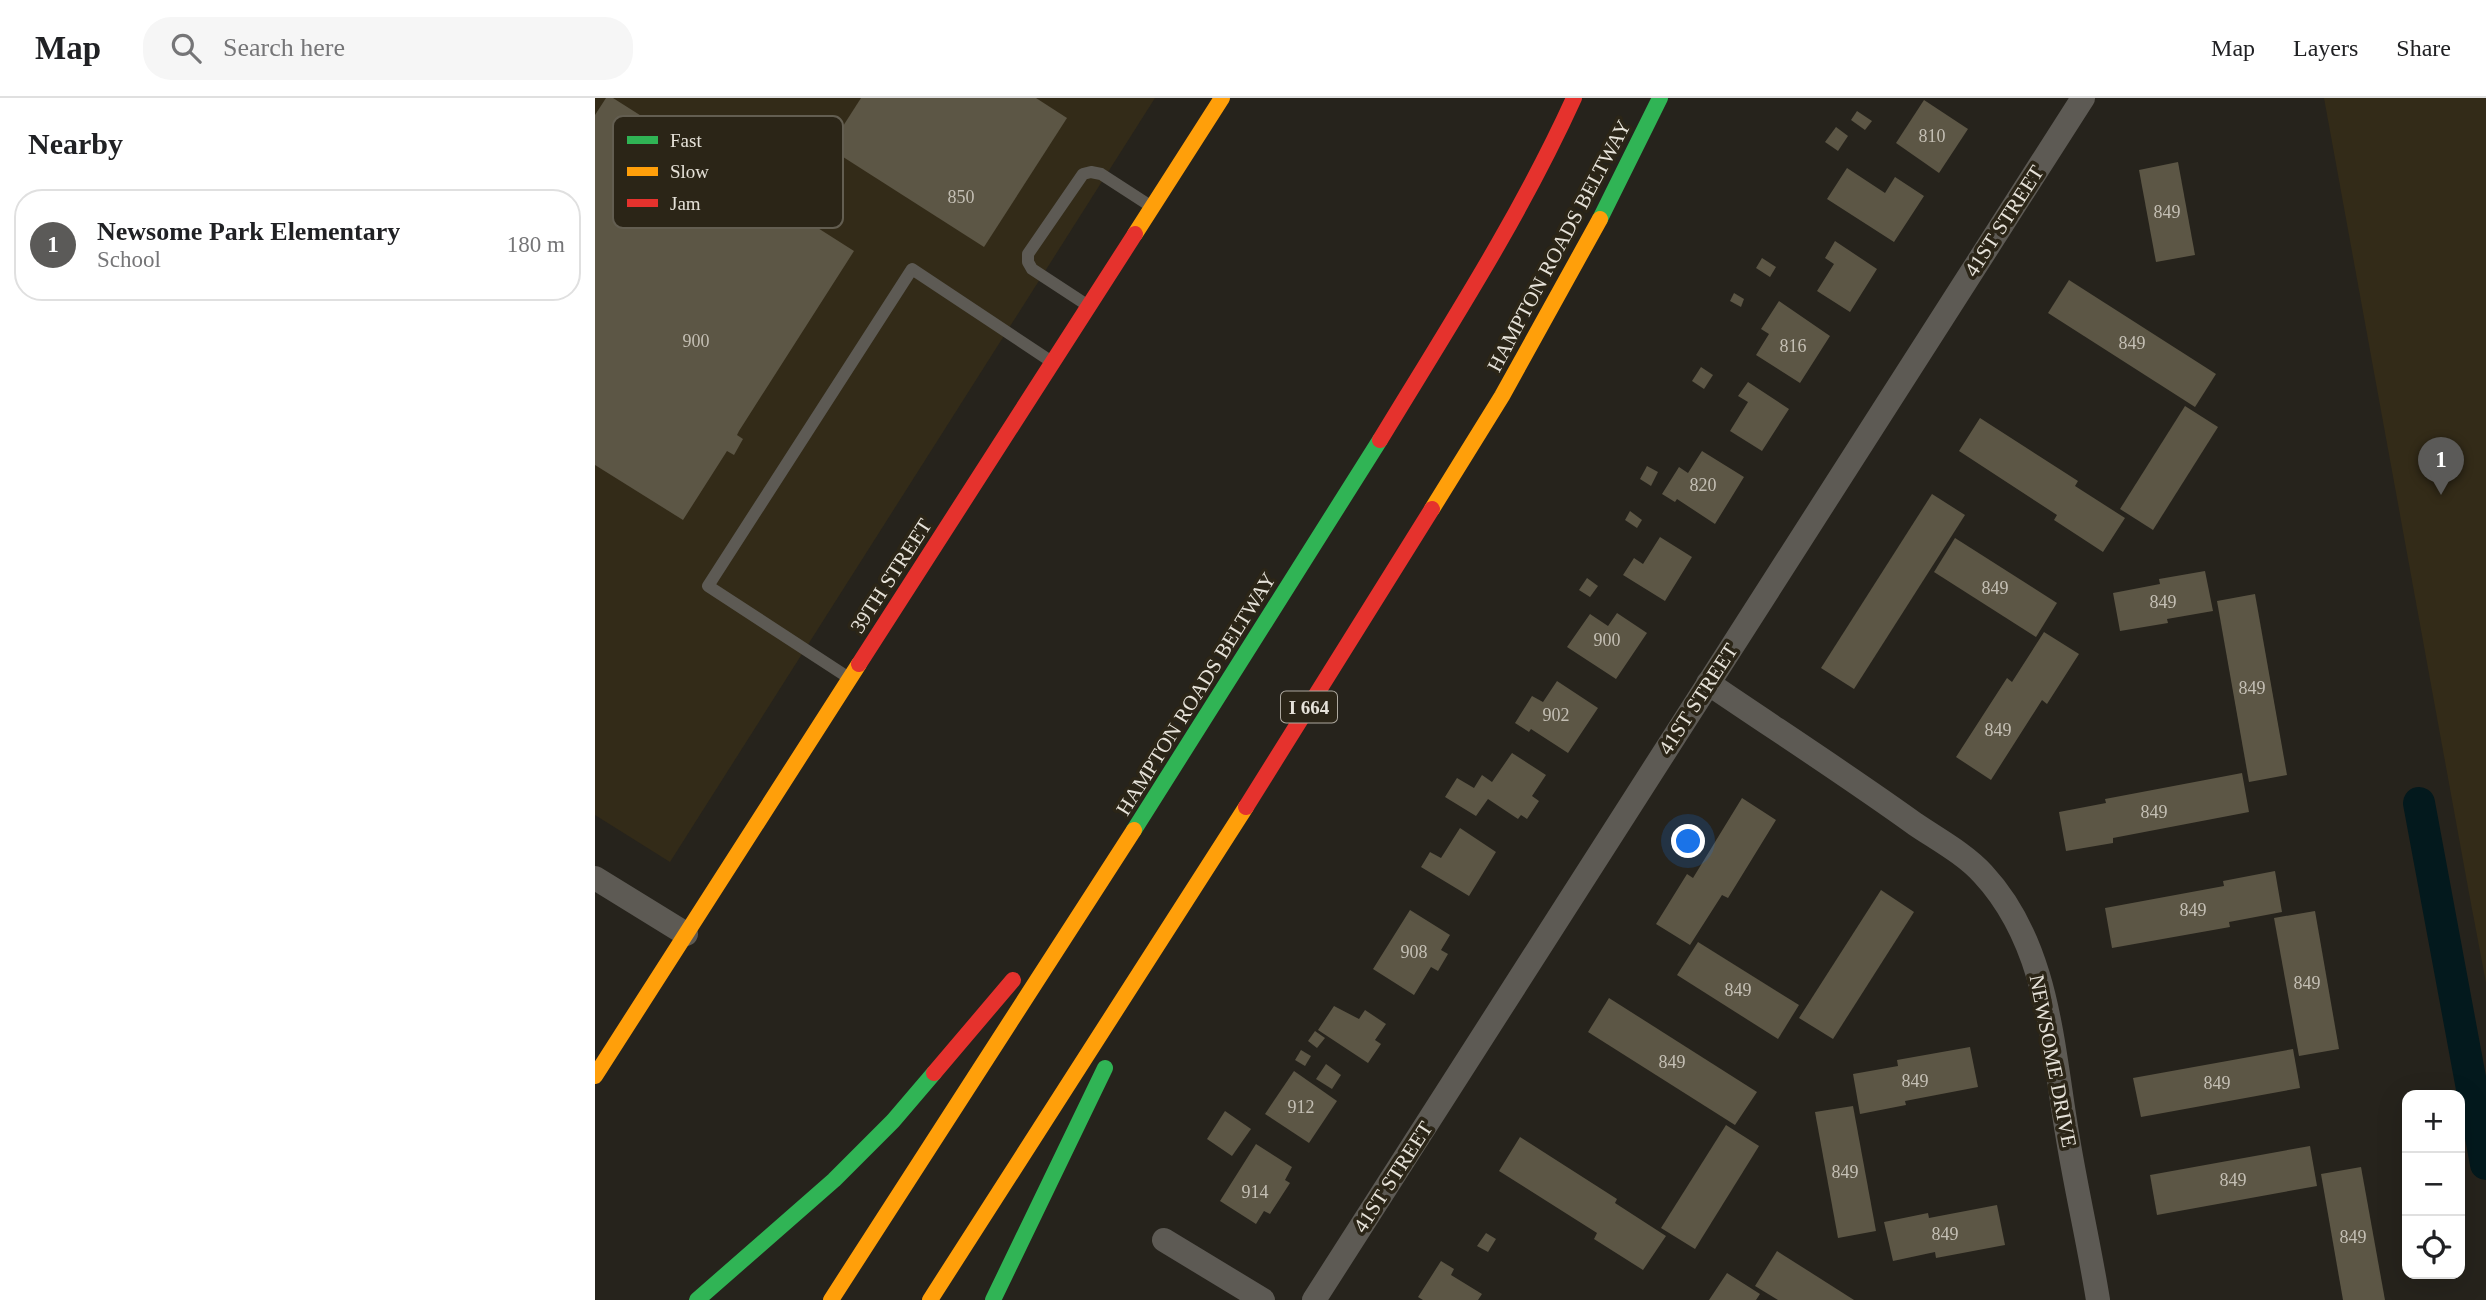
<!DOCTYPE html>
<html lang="en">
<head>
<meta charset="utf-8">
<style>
  :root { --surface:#fff; --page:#f6f6f6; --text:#202124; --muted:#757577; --line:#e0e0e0; --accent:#5b5a58 }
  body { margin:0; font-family:Georgia,serif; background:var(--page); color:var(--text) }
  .controls { position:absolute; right:21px; bottom:21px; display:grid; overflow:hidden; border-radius:14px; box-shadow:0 7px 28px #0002 }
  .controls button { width:63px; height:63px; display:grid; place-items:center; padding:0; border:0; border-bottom:2px solid var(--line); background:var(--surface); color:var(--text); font:35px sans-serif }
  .you { position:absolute; left:1094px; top:744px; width:24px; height:24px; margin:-18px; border:5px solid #fff; border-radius:50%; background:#1a73e8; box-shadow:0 0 0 10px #1a73e833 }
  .badge { display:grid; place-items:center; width:46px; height:46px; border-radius:50%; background:var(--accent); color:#fff; font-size:23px; font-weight:700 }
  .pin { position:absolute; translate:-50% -58px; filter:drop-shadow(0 2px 4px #0008) }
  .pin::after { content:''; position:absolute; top:37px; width:24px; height:21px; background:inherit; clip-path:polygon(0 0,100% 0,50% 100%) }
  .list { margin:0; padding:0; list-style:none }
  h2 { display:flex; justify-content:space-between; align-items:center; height:91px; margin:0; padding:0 28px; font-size:30px }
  h2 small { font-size:23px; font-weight:400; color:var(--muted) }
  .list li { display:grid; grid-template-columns:46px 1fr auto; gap:21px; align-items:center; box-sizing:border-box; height:112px; margin:0 14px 14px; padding:0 14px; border:2px solid var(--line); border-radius:28px }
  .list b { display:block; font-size:26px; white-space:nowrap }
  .list p { margin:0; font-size:23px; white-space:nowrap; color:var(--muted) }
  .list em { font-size:23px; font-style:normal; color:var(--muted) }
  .icon { flex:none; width:38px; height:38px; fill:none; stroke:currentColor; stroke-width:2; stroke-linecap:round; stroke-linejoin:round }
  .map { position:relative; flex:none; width:1891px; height:1202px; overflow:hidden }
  header { display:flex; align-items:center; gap:42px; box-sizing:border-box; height:98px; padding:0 35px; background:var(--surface); border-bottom:2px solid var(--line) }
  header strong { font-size:33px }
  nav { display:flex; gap:38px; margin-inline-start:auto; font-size:24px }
  .search { width:490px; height:63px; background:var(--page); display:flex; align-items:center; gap:18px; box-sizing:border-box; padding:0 24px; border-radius:28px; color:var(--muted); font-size:26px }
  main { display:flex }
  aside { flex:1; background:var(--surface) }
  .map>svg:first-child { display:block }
  .built { fill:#332b18 }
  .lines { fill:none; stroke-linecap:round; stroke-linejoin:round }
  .canal { stroke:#03191d; stroke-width:32 }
  .building { fill:#5c5645 }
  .lane { stroke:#5d5a54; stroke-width:12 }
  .street { stroke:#5d5a54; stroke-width:24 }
  .fast { stroke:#30b455; stroke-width:16 }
  .slow { stroke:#ff9f0a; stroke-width:16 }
  .jam { stroke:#e5322d; stroke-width:16 }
  .labels { text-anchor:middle; stroke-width:7; stroke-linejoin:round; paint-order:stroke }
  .number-label { font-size:18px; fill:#c4bfb4 }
  .shield { fill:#2b2517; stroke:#aea99f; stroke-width:2 }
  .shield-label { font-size:19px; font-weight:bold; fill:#e6e2d9 }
  .street-label { font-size:21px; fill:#e6e2d9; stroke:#2b2517 }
  .key { fill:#2b2517; stroke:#635e51; stroke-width:2 }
  .key-label { font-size:19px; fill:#e6e2d9 }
</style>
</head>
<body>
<header>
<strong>Map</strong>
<div class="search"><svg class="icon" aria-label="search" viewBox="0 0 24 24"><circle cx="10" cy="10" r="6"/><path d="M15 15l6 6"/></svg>Search here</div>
<nav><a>Map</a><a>Layers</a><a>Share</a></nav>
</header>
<main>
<aside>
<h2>Nearby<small></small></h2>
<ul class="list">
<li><span class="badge">1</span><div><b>Newsome Park Elementary</b><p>School</p></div><em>180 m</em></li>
</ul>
</aside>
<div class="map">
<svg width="1891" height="1202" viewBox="0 0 1891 1202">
  <rect width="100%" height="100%" fill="#26231c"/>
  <g class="built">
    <polygon points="0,0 560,0 75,764 0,717"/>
    <polygon points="1729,0 1891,0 1891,885 1874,795"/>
  </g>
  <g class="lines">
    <polyline class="canal" points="1824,705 1891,1066"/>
  </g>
  <g class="building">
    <polygon points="11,0 18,0 259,153 144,333 142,337 148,341 139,357 132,353 88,422 0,367 0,17"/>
    <polygon points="266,0 441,0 472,20 389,149 234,50"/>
    <polygon points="1329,2 1373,31 1344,75 1301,45"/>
    <polygon points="1262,13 1277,23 1270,32 1256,22"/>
    <polygon points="1241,29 1253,38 1243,53 1230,44"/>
    <polygon points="1583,64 1600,157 1561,164 1544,72"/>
    <polygon points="1252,70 1290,95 1300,79 1329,98 1299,144 1232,101"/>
    <polygon points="1240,143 1282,171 1255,214 1222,193 1239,166 1230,160"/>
    <polygon points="1167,160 1181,169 1175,179 1161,170"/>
    <polygon points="1474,182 1621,276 1600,309 1453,215"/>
    <polygon points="1139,195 1149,201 1146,209 1135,203"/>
    <polygon points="1184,203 1235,238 1205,285 1161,257 1174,236 1166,231"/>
    <polygon points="1106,269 1118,277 1109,291 1097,283"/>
    <polygon points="1153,284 1194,311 1167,353 1135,333 1153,304 1143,298"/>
    <polygon points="1590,308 1623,329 1558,432 1525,411"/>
    <polygon points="1385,320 1483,383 1480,388 1530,420 1508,454 1459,422 1462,417 1364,353"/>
    <polygon points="1107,353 1149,379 1120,426 1082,401 1080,404 1067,396 1084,369 1093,375"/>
    <polygon points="1052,368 1063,374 1056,388 1045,381"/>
    <polygon points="1337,396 1370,417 1259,591 1226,570"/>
    <polygon points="1035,413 1047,422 1042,430 1030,422"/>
    <polygon points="1065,439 1097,459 1070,503 1028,477 1039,460 1048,466"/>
    <polygon points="1360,440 1462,505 1441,539 1339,474"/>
    <polygon points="1610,473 1618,513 1572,521 1573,525 1525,533 1518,495 1565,486 1564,481"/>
    <polygon points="992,480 1003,488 995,499 984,492"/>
    <polygon points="1660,496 1692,677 1654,684 1622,503"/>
    <polygon points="1022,515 1052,535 1021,581 972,549 995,516 1013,528"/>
    <polygon points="1449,534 1484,556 1452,606 1447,602 1396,682 1361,659 1412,580 1417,584"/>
    <polygon points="962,583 1003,610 973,655 936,631 934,634 920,625 937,598 948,604"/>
    <polygon points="917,655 951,677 937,698 944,703 932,721 926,717 923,721 893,701 881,718 850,699 862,680 879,690 887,677 897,684"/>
    <polygon points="1647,675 1654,714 1518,740 1518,745 1471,753 1464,714 1511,705 1510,701"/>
    <polygon points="1147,700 1181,722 1133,800 1127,797 1095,847 1061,826 1092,776 1098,780"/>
    <polygon points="865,730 901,754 874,798 826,769 835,754 846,760"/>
    <polygon points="1680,773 1687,814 1634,824 1635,829 1517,850 1510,810 1629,788 1628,783"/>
    <polygon points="1286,792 1319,814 1238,941 1204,920"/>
    <polygon points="815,812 855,837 846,852 853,856 843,873 836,869 819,897 778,871"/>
    <polygon points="1720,813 1744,951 1704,958 1679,820"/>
    <polygon points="1103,844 1204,907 1183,941 1082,877"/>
    <polygon points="1014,900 1162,994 1140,1027 993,934"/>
    <polygon points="739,908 764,921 770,912 791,926 780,942 786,946 773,965 723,932"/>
    <polygon points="720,933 730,940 722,950 713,943"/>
    <polygon points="1375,949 1383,989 1310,1003 1311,1007 1265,1016 1258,976 1303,968 1302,962"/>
    <polygon points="1698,951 1705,990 1546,1019 1538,980"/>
    <polygon points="706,952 716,958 710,968 700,962"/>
    <polygon points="731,966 746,977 737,991 721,981"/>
    <polygon points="699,973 742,1003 714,1045 670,1016"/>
    <polygon points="1258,1008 1281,1133 1243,1140 1220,1014"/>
    <polygon points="630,1013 656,1031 637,1058 612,1041"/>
    <polygon points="1131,1027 1164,1048 1100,1151 1066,1130"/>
    <polygon points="925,1039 1022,1101 1020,1105 1071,1138 1048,1172 999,1141 1002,1135 904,1073"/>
    <polygon points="661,1046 697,1069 690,1082 695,1085 675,1116 669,1113 661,1126 625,1103"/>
    <polygon points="1715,1048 1722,1088 1562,1117 1555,1077"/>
    <polygon points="1766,1069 1790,1202 1748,1202 1726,1076"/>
    <polygon points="1402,1107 1410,1147 1341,1160 1340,1154 1298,1163 1289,1124 1333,1115 1334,1120"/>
    <polygon points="891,1135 901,1141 893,1154 882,1148"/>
    <polygon points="1182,1153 1259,1202 1183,1202 1160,1188"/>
    <polygon points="846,1163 859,1171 856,1177 887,1196 883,1202 828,1202 823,1199"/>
    <polygon points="1132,1175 1165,1196 1161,1202 1114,1202"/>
  </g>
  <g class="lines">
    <g class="lane">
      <polyline points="492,207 437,171 433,164 433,156 488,76 496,74 506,76 557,109"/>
      <polyline points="254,580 113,488 317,171 457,264"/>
    </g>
    <g class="street">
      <path d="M 1113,585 C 1182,632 1252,677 1320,726 C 1342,741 1370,756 1388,776 C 1453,846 1457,946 1472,1035 C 1481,1091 1494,1146 1503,1202"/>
      <polyline points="0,780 91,836"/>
      <polyline points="569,1142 668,1202"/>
      <polyline points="719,1202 1488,0"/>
    </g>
    <g class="fast">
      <polyline points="1005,121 1065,0"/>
      <polyline points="539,732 785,342"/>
      <polyline points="102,1202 239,1082 298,1023 339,975"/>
      <polyline points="398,1202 510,970"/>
    </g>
    <g class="slow">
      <polyline points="540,136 627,0"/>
      <polyline points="837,411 907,298 1005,121"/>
      <polyline points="0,978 264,566"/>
      <polyline points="236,1202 539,732"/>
      <polyline points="335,1202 651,709"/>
    </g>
    <g class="jam">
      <path d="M 785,342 C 853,230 925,119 979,0"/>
      <polyline points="264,566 540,136"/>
      <polyline points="651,709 837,411"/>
      <polyline points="339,975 418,882"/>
    </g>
  </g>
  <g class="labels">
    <g class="number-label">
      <text x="1337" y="44">810</text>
      <text x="366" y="105">850</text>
      <text x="1572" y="120">849</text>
      <text x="101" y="249">900</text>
      <text x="1537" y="251">849</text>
      <text x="1198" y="254">816</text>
      <text x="1108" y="393">820</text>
      <text x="1400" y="496">849</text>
      <text x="1568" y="510">849</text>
      <text x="1012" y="548">900</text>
      <text x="1657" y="596">849</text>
      <text x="961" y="623">902</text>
      <text x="1403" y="638">849</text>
      <text x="1559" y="720">849</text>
      <text x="1598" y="818">849</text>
      <text x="819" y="860">908</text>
      <text x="1712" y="891">849</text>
      <text x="1143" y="898">849</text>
      <text x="1077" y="970">849</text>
      <text x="1320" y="989">849</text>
      <text x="1622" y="991">849</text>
      <text x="706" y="1015">912</text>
      <text x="1250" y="1080">849</text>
      <text x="1638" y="1088">849</text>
      <text x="660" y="1100">914</text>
      <text x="1350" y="1142">849</text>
      <text x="1758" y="1145">849</text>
    </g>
    <rect class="shield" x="686" y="593.5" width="56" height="31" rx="5"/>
    <g class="shield-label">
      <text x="714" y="616">I 664</text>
    </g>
    <g class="street-label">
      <text transform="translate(1409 123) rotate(-57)" y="7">41ST STREET</text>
      <text transform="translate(964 148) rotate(-62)" y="7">HAMPTON ROADS BELTWAY</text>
      <text transform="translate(296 478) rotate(-57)" y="7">39TH STREET</text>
      <text transform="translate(601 596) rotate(-58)" y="7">HAMPTON ROADS BELTWAY</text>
      <text transform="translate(1103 601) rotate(-57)" y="7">41ST STREET</text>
      <text transform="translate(1458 963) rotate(79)" y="7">NEWSOME DRIVE</text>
      <text transform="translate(798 1079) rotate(-57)" y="7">41ST STREET</text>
    </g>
  </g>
  <rect x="18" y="18" width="230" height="112" rx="10" class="key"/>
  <rect x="32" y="38" width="31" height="8" fill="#30b455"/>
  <rect x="32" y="69" width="31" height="9" fill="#ff9f0a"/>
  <rect x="32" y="101" width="31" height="8" fill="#e5322d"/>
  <g class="key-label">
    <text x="75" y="49">Fast</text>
    <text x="75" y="80">Slow</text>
    <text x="75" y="112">Jam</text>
  </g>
</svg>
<div class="controls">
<button>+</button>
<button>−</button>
<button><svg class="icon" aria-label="locate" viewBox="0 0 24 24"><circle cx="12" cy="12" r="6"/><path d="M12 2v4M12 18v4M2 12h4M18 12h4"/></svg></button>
</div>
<div class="you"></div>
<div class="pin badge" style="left:1846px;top:397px">1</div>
</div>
</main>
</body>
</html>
